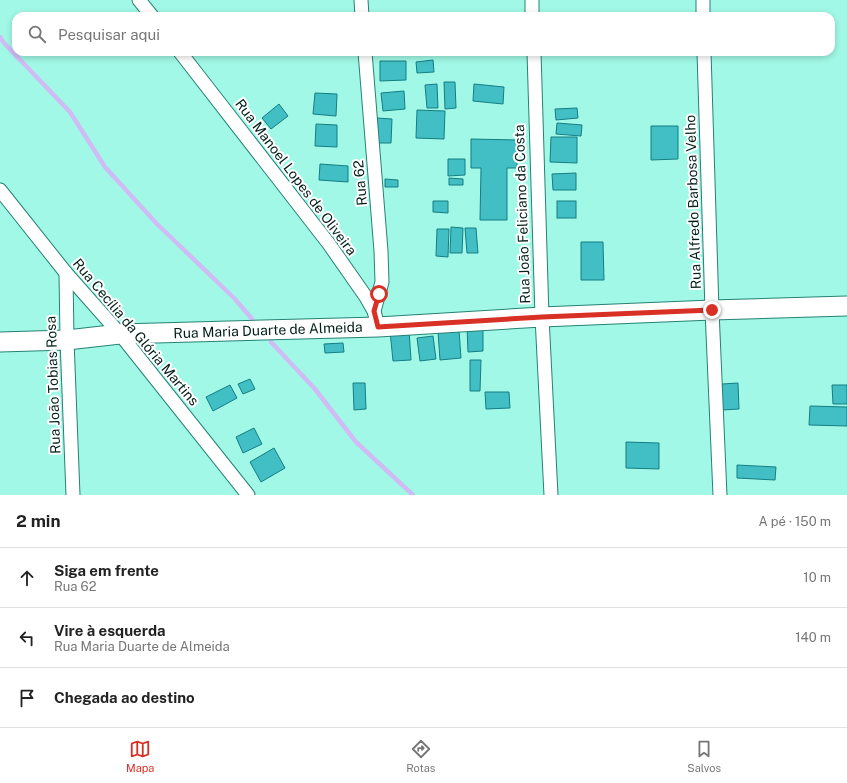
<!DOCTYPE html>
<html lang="pt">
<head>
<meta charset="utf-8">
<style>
  :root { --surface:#fff; --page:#f2f2f2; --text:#222; --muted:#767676; --line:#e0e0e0; --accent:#d93025 }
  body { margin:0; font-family:"Public Sans",sans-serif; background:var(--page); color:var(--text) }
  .stop { position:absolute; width:12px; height:12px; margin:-9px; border:3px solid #d93025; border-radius:50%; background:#fff }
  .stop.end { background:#d93025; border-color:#fff; box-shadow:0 1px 4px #0008 }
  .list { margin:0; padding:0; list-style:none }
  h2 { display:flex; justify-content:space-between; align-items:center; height:52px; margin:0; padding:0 16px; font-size:17px }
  h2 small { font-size:13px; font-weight:400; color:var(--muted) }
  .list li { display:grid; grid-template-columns:26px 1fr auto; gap:12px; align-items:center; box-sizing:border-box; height:60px; padding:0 16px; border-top:1px solid var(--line) }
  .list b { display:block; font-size:15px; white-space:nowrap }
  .list p { margin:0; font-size:13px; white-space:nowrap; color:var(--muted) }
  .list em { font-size:13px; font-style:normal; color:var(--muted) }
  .icon { flex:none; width:22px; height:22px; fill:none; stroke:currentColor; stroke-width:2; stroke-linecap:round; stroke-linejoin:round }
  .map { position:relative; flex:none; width:847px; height:495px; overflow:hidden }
  .search { position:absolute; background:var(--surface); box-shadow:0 2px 6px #0003; left:12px; right:12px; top:12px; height:44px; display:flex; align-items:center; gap:10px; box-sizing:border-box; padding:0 14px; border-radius:12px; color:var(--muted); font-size:15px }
  .sheet { height:232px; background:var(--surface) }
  nav { display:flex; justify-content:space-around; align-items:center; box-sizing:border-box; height:56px; border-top:1px solid var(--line); background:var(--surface); font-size:11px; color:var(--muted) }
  nav a { display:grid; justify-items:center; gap:2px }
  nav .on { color:var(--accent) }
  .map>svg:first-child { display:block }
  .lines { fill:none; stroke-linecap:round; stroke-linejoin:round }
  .stream { stroke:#d0bcf5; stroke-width:4.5 }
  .building { fill:#42bec5; stroke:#147e83 }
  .street-casing { stroke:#268274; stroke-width:15 }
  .secondary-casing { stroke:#268274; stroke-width:21 }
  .street { stroke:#fff; stroke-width:13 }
  .secondary { stroke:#fff; stroke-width:19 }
  .route { stroke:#d93025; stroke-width:5 }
  .labels { text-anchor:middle; stroke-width:4; stroke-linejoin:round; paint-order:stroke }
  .street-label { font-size:14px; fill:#031f1a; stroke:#fff }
</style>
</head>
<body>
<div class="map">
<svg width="847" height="495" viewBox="0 0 847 495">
  <rect width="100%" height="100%" fill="#a1f8e6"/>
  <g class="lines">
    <g class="stream">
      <polyline points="0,37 4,43 70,112 105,167 157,224 235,299 252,319"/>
      <polyline points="271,342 315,389 356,442 413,495"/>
    </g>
  </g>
  <g class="building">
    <polygon points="433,60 434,72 417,73 416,62"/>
    <polygon points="380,61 406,61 406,80 380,81"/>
    <polygon points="444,82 455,82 456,108 445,109"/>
    <polygon points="437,84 438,108 427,108 425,85"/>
    <polygon points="474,84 504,87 503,104 473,101"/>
    <polygon points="404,91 405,109 383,111 381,93"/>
    <polygon points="315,93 337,94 336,116 313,114"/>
    <polygon points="279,104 288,116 271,129 262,118"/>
    <polygon points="577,108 578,118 556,120 555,109"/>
    <polygon points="417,110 445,111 444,139 416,138"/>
    <polygon points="377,118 392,119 391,143 376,143"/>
    <polygon points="557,123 582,125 581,136 556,134"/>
    <polygon points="316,124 337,125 337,147 315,146"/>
    <polygon points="651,126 678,126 678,159 651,160"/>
    <polygon points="551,137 577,137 577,163 550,162"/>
    <polygon points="471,139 517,140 517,168 507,168 507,220 480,220 481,168 471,168"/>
    <polygon points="448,159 465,159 465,175 448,176"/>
    <polygon points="320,164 348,166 348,182 319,180"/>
    <polygon points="576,173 576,190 553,190 552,174"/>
    <polygon points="449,178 463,179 463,185 449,185"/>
    <polygon points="385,179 398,180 398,187 385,187"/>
    <polygon points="433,201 448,201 448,213 433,212"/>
    <rect x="557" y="201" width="19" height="17"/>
    <polygon points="451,227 463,228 462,253 450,253"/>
    <polygon points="465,228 476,228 478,253 467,253"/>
    <polygon points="437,229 449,229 448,257 436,256"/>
    <polygon points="581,242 603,242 604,280 581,280"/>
    <polygon points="467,327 483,327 483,351 468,352"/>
    <polygon points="409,330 411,360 393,361 390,331"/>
    <polygon points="459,330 461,358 440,360 438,332"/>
    <polygon points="433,336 436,359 420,361 417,338"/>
    <polygon points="343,343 344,352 325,353 324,344"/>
    <polygon points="470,360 481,360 480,391 470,391"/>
    <polygon points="250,379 255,389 243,394 238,384"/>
    <polygon points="353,383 365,383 366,409 354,410"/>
    <polygon points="738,383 739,409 722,410 722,384"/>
    <polygon points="230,385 237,398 213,411 206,397"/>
    <polygon points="832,385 847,385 847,404 833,404"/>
    <polygon points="485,392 509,392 510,408 486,409"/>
    <polygon points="810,406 847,407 847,426 809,425"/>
    <polygon points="254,428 262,444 243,453 236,437"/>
    <polygon points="626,442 659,443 659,469 626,468"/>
    <polygon points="274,448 285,468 261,482 250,462"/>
    <polygon points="737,465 776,467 775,480 737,478"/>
  </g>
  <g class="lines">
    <defs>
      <g id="street">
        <polyline points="139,0 152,16"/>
        <polyline points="361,0 362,16"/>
        <polyline points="532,0 532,16"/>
        <polyline points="703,0 703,16"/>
        <polyline points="180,52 329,244 366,297 374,311 378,327"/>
        <polyline points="365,52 381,251 382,282 374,311"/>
        <polyline points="534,52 542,317 551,495"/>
        <polyline points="704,52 712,310 720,495"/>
        <polyline points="0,190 66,273 120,334 248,495"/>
        <polyline points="66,273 67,340 73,495"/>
      </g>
      <polyline id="secondary" points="0,342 67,340 120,334 378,327 542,317 712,310 847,306"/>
    </defs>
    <use href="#street" class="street-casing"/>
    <use href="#secondary" class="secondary-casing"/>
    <use href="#street" class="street"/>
    <use href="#secondary" class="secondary"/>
  </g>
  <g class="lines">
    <polyline class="route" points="379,294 374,311 378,327 542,317 712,310"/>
  </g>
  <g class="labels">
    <g class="street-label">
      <text transform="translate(296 177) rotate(53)" y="5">Rua Manoel Lopes de Oliveira</text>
      <text transform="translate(360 183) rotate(-95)" y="5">Rua 62</text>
      <text transform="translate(693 202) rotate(-92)" y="5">Rua Alfredo Barbosa Velho</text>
      <text transform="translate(522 214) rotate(-92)" y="5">Rua João Feliciano da Costa</text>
      <text transform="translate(268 330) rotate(-2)" y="5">Rua Maria Duarte de Almeida</text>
      <text transform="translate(136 332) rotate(50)" y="5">Rua Cecília da Glória Martins</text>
      <text transform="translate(53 385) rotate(-92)" y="5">Rua João Tobias Rosa</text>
    </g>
  </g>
</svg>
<div class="stop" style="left:379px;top:294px"></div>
<div class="stop end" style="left:712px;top:310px"></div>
<div class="search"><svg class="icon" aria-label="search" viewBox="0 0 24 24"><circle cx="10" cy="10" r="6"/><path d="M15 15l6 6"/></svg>Pesquisar aqui</div>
</div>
<section class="sheet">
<h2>2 min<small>A pé · 150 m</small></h2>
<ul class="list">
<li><svg class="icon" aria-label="ahead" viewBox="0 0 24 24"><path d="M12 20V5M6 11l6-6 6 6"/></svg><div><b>Siga em frente</b><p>Rua 62</p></div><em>10 m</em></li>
<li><svg class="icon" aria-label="left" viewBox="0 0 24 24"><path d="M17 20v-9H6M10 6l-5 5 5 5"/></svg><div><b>Vire à esquerda</b><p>Rua Maria Duarte de Almeida</p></div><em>140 m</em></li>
<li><svg class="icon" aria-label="arrive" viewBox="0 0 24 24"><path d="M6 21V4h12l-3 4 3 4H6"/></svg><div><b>Chegada ao destino</b></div></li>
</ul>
</section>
<nav>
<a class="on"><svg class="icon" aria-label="map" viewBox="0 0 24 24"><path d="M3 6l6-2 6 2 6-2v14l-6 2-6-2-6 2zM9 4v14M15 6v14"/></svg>Mapa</a>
<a><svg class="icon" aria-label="directions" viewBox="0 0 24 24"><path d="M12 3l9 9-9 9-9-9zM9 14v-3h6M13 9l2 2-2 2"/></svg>Rotas</a>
<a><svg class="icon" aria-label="saved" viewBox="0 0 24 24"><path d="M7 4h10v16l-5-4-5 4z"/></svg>Salvos</a>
</nav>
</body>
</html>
